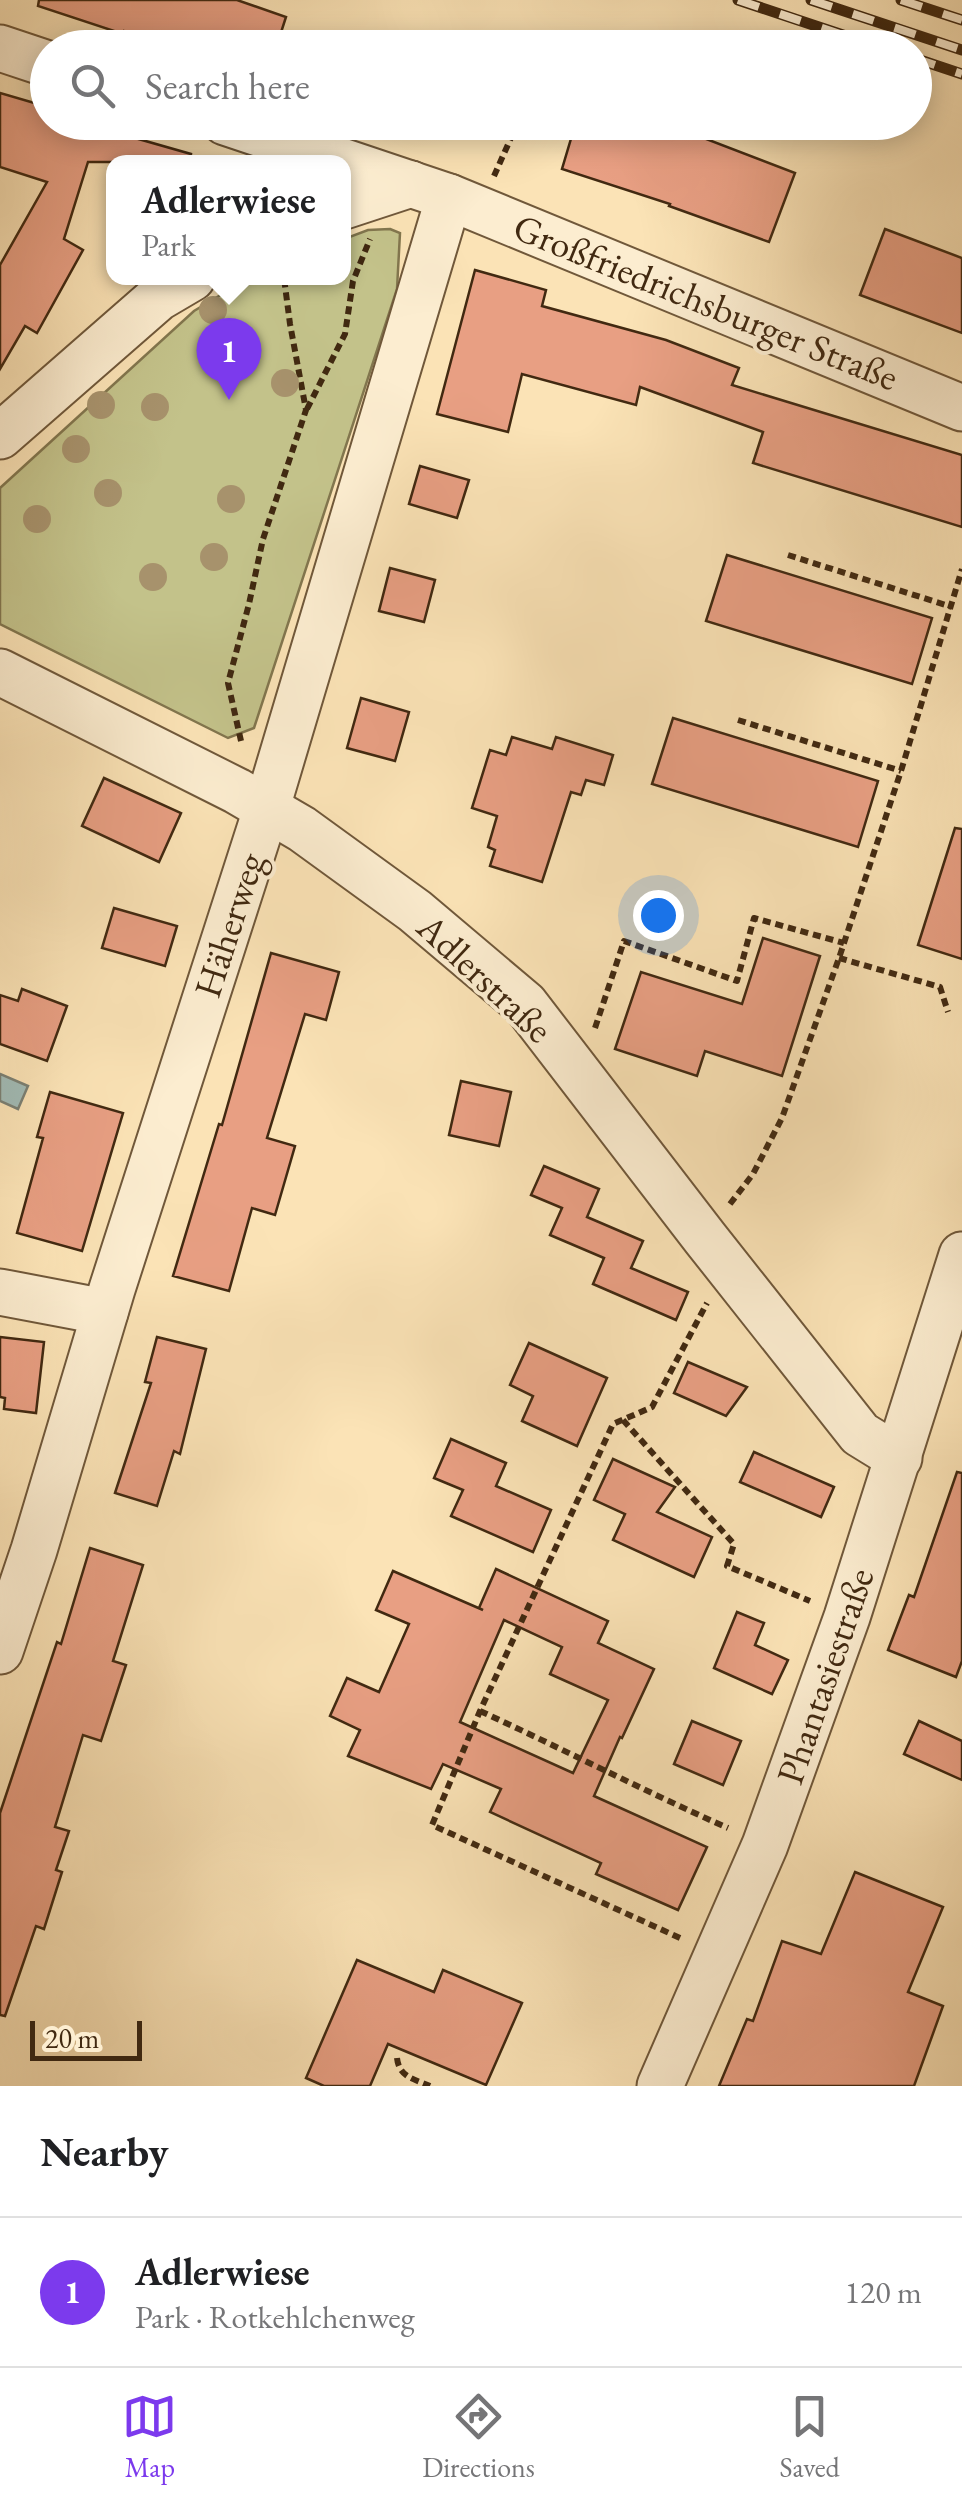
<!DOCTYPE html>
<html lang="en">
<head>
<meta charset="utf-8">
<style>
  :root { --surface:#fff; --page:#f6f6f6; --text:#202124; --muted:#757577; --line:#e0e0e0; --accent:#7c3aed }
  body { margin:0; font-family:"EB Garamond",serif; background:var(--page); color:var(--text) }
  .scale { position:absolute; left:30px; bottom:25px; width:112px; box-sizing:border-box; padding-left:10px; border:5px solid #412911; border-top:0; font-size:28px; line-height:35px; white-space:nowrap; color:#412911; -webkit-text-stroke:8px #fcedd0; paint-order:stroke }
  .you { position:absolute; left:658px; top:915px; width:35px; height:35px; margin:-25px; border:8px solid #fff; border-radius:50%; background:#1a73e8; box-shadow:0 0 0 15px #1a73e833 }
  .badge { display:grid; place-items:center; width:65px; height:65px; border-radius:50%; background:var(--accent); color:#fff; font-size:32px; font-weight:700 }
  .pin { position:absolute; translate:-50% -82px; filter:drop-shadow(0 2px 5px #0008) }
  .pin::after { content:''; position:absolute; top:52px; width:35px; height:30px; background:inherit; clip-path:polygon(0 0,100% 0,50% 100%) }
  .popup { position:absolute; left:106px; top:155px; width:245px; height:130px; box-sizing:border-box; display:grid; place-content:center; border-radius:20px; background:var(--surface); filter:drop-shadow(0 2px 8px #0005); font-size:32px; white-space:nowrap; color:var(--muted) }
  .popup b { font-size:38px; color:var(--text) }
  .popup::after { content:''; position:absolute; left:50%; top:100%; margin-left:-20px; border:20px solid transparent; border-top-color:var(--surface) }
  .list { margin:0; padding:0; list-style:none }
  h2 { display:flex; justify-content:space-between; align-items:center; height:130px; margin:0; padding:0 40px; font-size:42px }
  h2 small { font-size:32px; font-weight:400; color:var(--muted) }
  .list li { display:grid; grid-template-columns:65px 1fr auto; gap:30px; align-items:center; box-sizing:border-box; height:150px; padding:0 40px; border-top:2px solid var(--line) }
  .list b { display:block; font-size:38px; white-space:nowrap }
  .list p { margin:0; font-size:32px; white-space:nowrap; color:var(--muted) }
  .list em { font-size:32px; font-style:normal; color:var(--muted) }
  .icon { flex:none; width:55px; height:55px; fill:none; stroke:currentColor; stroke-width:2; stroke-linecap:round; stroke-linejoin:round }
  .map { position:relative; flex:none; width:962px; height:2086px; overflow:hidden }
  .search { position:absolute; background:var(--surface); box-shadow:0 5px 25px #0003; left:30px; right:30px; top:30px; height:110px; display:flex; align-items:center; gap:25px; box-sizing:border-box; padding:0 35px; border-radius:55px; color:var(--muted); font-size:38px }
  .sheet { height:280px; background:var(--surface) }
  nav { display:flex; justify-content:space-around; align-items:center; box-sizing:border-box; height:140px; border-top:2px solid var(--line); background:var(--surface); font-size:28px; color:var(--muted) }
  nav a { display:grid; justify-items:center; gap:5px }
  nav .on { color:var(--accent) }
  .map>svg:first-child { display:block }
  .green { fill:#c3c28a; stroke:#82764e; stroke-width:2.5 }
  .water { fill:#a2bcb7; stroke:#7b8175; stroke-width:2.5 }
  .building { fill:#e89f83; stroke:#412911; stroke-width:2.5; fill-rule:evenodd }
  .lines { fill:none; stroke-linecap:round; stroke-linejoin:round }
  .street-casing { stroke:#70583a; stroke-width:49 }
  .path { stroke:#412911; stroke-width:6; stroke-dasharray:8 5; stroke-linecap:butt }
  .street { stroke:#fcedd0; stroke-width:45 }
  .rail-casing { stroke:#412911; stroke-width:11 }
  .rail { stroke:#fcedd0; stroke-width:8; stroke-dasharray:22; stroke-linecap:butt }
  .tree { fill:#a7926c }
  .labels { text-anchor:middle; stroke-width:8; stroke-linejoin:round; paint-order:stroke }
  .street-label { font-size:38px; fill:#412911; stroke:#fcedd0 }
</style>
</head>
<body>
<div class="map">
<svg width="962" height="2086" viewBox="0 0 962 2086">
  <rect width="100%" height="100%" fill="#fbe3b6"/>
  <filter id="stains"><feTurbulence type="fractalNoise" baseFrequency=".002" numOctaves="4"/><feColorMatrix values="0 0 0 0 .2 0 0 0 0 .09 0 0 0 0 .02 0 0 0 .5 -.17"/></filter>
  <radialGradient id="worn" r=".72"><stop offset=".6" stop-color="#630" stop-opacity="0"/><stop offset="1" stop-color="#630" stop-opacity=".3"/></radialGradient>
  <polygon class="green" points="390,229 400,233 397,289 254,728 228,738 0,624 0,488 194,311 249,278 344,278 344,239 368,230"/>
  <polygon class="water" points="0,1074 28,1086 18,1109 0,1101"/>
  <g class="building">
    <polygon points="39,0 237,0 286,17 276,48 179,48 124,31 123,34 38,6"/>
    <polygon points="0,93 48,107 48,122 101,122 100,128 191,154 190,162 88,162 64,239 83,250 37,333 25,326 0,369 0,265 47,182 0,167"/>
    <polygon points="576,122 662,122 795,173 769,242 669,206 670,204 562,169"/>
    <polygon points="885,229 962,258 962,333 860,295"/>
    <polygon points="475,270 546,290 542,306 666,340 739,368 732,385 962,455 962,527 753,463 763,432 640,387 636,405 522,374 508,432 437,414"/>
    <polygon points="420,466 469,480 457,518 409,504"/>
    <polygon points="727,555 932,618 912,684 706,621"/>
    <polygon points="390,568 435,580 424,622 379,611"/>
    <polygon points="361,698 409,712 395,761 347,748"/>
    <polygon points="673,718 878,781 858,847 652,784"/>
    <polygon points="512,737 552,749 556,737 613,755 604,785 586,780 581,795 571,792 542,882 490,866 495,850 488,847 497,816 472,808 490,750 506,755"/>
    <polygon points="104,778 181,813 159,862 82,826"/>
    <polygon points="955,828 962,829 962,959 918,945"/>
    <polygon points="114,908 177,926 165,966 102,948"/>
    <polygon points="763,938 820,956 782,1076 705,1051 697,1076 615,1049 641,972 742,1004"/>
    <polygon points="271,953 339,972 326,1020 305,1014 267,1138 295,1146 275,1215 252,1208 229,1291 173,1276 219,1124 222,1125"/>
    <polygon points="22,989 67,1006 47,1061 0,1044 0,995 18,1001"/>
    <polygon points="461,1081 511,1092 499,1146 449,1135"/>
    <polygon points="50,1092 123,1113 82,1251 17,1233 43,1138 37,1137"/>
    <polygon points="544,1166 599,1189 587,1217 643,1241 631,1268 688,1292 676,1320 593,1284 604,1258 550,1235 562,1208 531,1195"/>
    <polygon points="0,1337 44,1342 36,1413 4,1409 5,1398 0,1397"/>
    <polygon points="157,1337 206,1349 180,1454 174,1451 157,1506 115,1493 151,1383 145,1382"/>
    <polygon points="529,1343 607,1378 577,1446 522,1421 533,1396 510,1385"/>
    <polygon points="688,1362 747,1387 726,1416 674,1393"/>
    <polygon points="451,1439 506,1463 496,1486 551,1510 533,1552 451,1516 463,1490 434,1478"/>
    <polygon points="754,1452 834,1487 821,1517 740,1482"/>
    <polygon points="613,1459 675,1487 657,1512 712,1537 694,1577 613,1540 625,1514 594,1500"/>
    <polygon points="957,1472 962,1473 962,1661 956,1677 888,1650 909,1595 914,1597"/>
    <polygon points="90,1548 143,1565 113,1661 126,1665 101,1741 83,1735 55,1827 69,1831 56,1870 62,1872 44,1929 36,1926 5,2016 0,2015 0,1813 57,1642 61,1644"/>
    <path d="M 496,1569 L 608,1621 L 598,1643 L 654,1669 L 622,1738 L 620,1737 L 594,1796 L 707,1847 L 678,1910 L 596,1874 L 601,1863 L 490,1812 L 501,1789 L 443,1764 L 431,1789 L 348,1756 L 360,1730 L 330,1716 L 347,1678 L 379,1692 L 409,1624 L 376,1610 L 393,1571 L 483,1610 L 479,1608 ZM 504,1620 L 562,1647 L 550,1674 L 608,1700 L 573,1773 L 460,1722 Z"/>
    <polygon points="737,1612 764,1623 755,1645 788,1660 772,1694 714,1668"/>
    <polygon points="692,1721 741,1741 723,1785 674,1764"/>
    <polygon points="919,1721 962,1741 962,1780 904,1754"/>
    <polygon points="855,1872 943,1907 908,1992 943,2006 914,2086 719,2086 747,2019 753,2021 782,1941 821,1954"/>
    <polygon points="357,1960 434,1992 443,1970 522,2003 486,2085 388,2044 370,2086 324,2086 306,2078"/>
  </g>
  <g class="lines">
    <defs>
      <g id="street">
        <polyline points="0,48 48,64"/>
        <polyline points="225,122 449,197 962,408"/>
        <polyline points="344,206 411,184"/>
        <polyline points="0,436 158,298 192,278"/>
        <polyline points="0,672 237,791 302,829 415,911 525,1004 705,1238 860,1434 899,1458"/>
        <polyline points="0,1292 105,1312"/>
        <polyline points="0,1651 34,1550 112,1289 267,807 449,197"/>
        <polyline points="660,2086 765,1845 847,1617 962,1255"/>
      </g>
    </defs>
    <use href="#street" class="street-casing"/>
    <g class="path">
      <polyline points="494,176 518,122"/>
      <polyline points="307,409 345,334 353,281 370,239"/>
      <polyline points="788,555 952,607"/>
      <polyline points="738,720 901,771"/>
      <polyline points="241,741 228,683 249,604 263,539 306,410 290,324 284,278"/>
      <polyline points="839,958 940,987 948,1012"/>
      <polyline points="595,1028 624,941 737,981 754,918 844,943"/>
      <polyline points="730,1204 753,1174 782,1118 839,958 901,771 962,569"/>
      <polyline points="623,1420 734,1544 727,1566 810,1601"/>
      <path d="M 480,1711 C 563,1749 644,1791 728,1828"/>
      <polyline points="680,1938 432,1825 480,1711 613,1424 652,1407 707,1303"/>
      <path d="M 397,2058 C 399,2077 414,2079 430,2086"/>
    </g>
    <use href="#street" class="street"/>
    <defs>
      <g id="rail">
        <polyline points="738,0 882,48"/>
        <polyline points="811,0 962,50"/>
        <polyline points="901,0 962,20"/>
        <polyline points="914,58 962,74"/>
      </g>
    </defs>
    <use href="#rail" class="rail-casing"/>
    <use href="#rail" class="rail"/>
  </g>
  <g class="tree">
    <circle cx="213" cy="310" r="14"/>
    <circle cx="225" cy="342" r="14"/>
    <circle cx="285" cy="383" r="14"/>
    <circle cx="101" cy="405" r="14"/>
    <circle cx="155" cy="407" r="14"/>
    <circle cx="76" cy="449" r="14"/>
    <circle cx="108" cy="493" r="14"/>
    <circle cx="231" cy="499" r="14"/>
    <circle cx="37" cy="519" r="14"/>
    <circle cx="214" cy="557" r="14"/>
    <circle cx="153" cy="577" r="14"/>
  </g>
  <g class="labels">
    <g class="street-label">
      <text transform="translate(706 302) rotate(22)" y="13">Großfriedrichsburger Straße</text>
      <text transform="translate(229 925) rotate(-72)" y="13">Häherweg</text>
      <text transform="translate(485 978) rotate(43)" y="13">Adlerstraße</text>
      <text transform="translate(825 1676) rotate(-71)" y="13">Phantasiestraße</text>
    </g>
  </g>
  <rect width="100%" height="100%" filter="url(#stains)"/>
  <rect width="100%" height="100%" fill="url(#worn)"/>
</svg>
<div class="scale">20 m</div>
<div class="you"></div>
<div class="pin badge" style="left:229px;top:400px">1</div>
<div class="popup"><b>Adlerwiese</b>Park</div>
<div class="search"><svg class="icon" aria-label="search" viewBox="0 0 24 24"><circle cx="10" cy="10" r="6"/><path d="M15 15l6 6"/></svg>Search here</div>
</div>
<section class="sheet">
<h2>Nearby<small></small></h2>
<ul class="list">
<li><span class="badge">1</span><div><b>Adlerwiese</b><p>Park · Rotkehlchenweg</p></div><em>120 m</em></li>
</ul>
</section>
<nav>
<a class="on"><svg class="icon" aria-label="map" viewBox="0 0 24 24"><path d="M3 6l6-2 6 2 6-2v14l-6 2-6-2-6 2zM9 4v14M15 6v14"/></svg>Map</a>
<a><svg class="icon" aria-label="directions" viewBox="0 0 24 24"><path d="M12 3l9 9-9 9-9-9zM9 14v-3h6M13 9l2 2-2 2"/></svg>Directions</a>
<a><svg class="icon" aria-label="saved" viewBox="0 0 24 24"><path d="M7 4h10v16l-5-4-5 4z"/></svg>Saved</a>
</nav>
</body>
</html>
